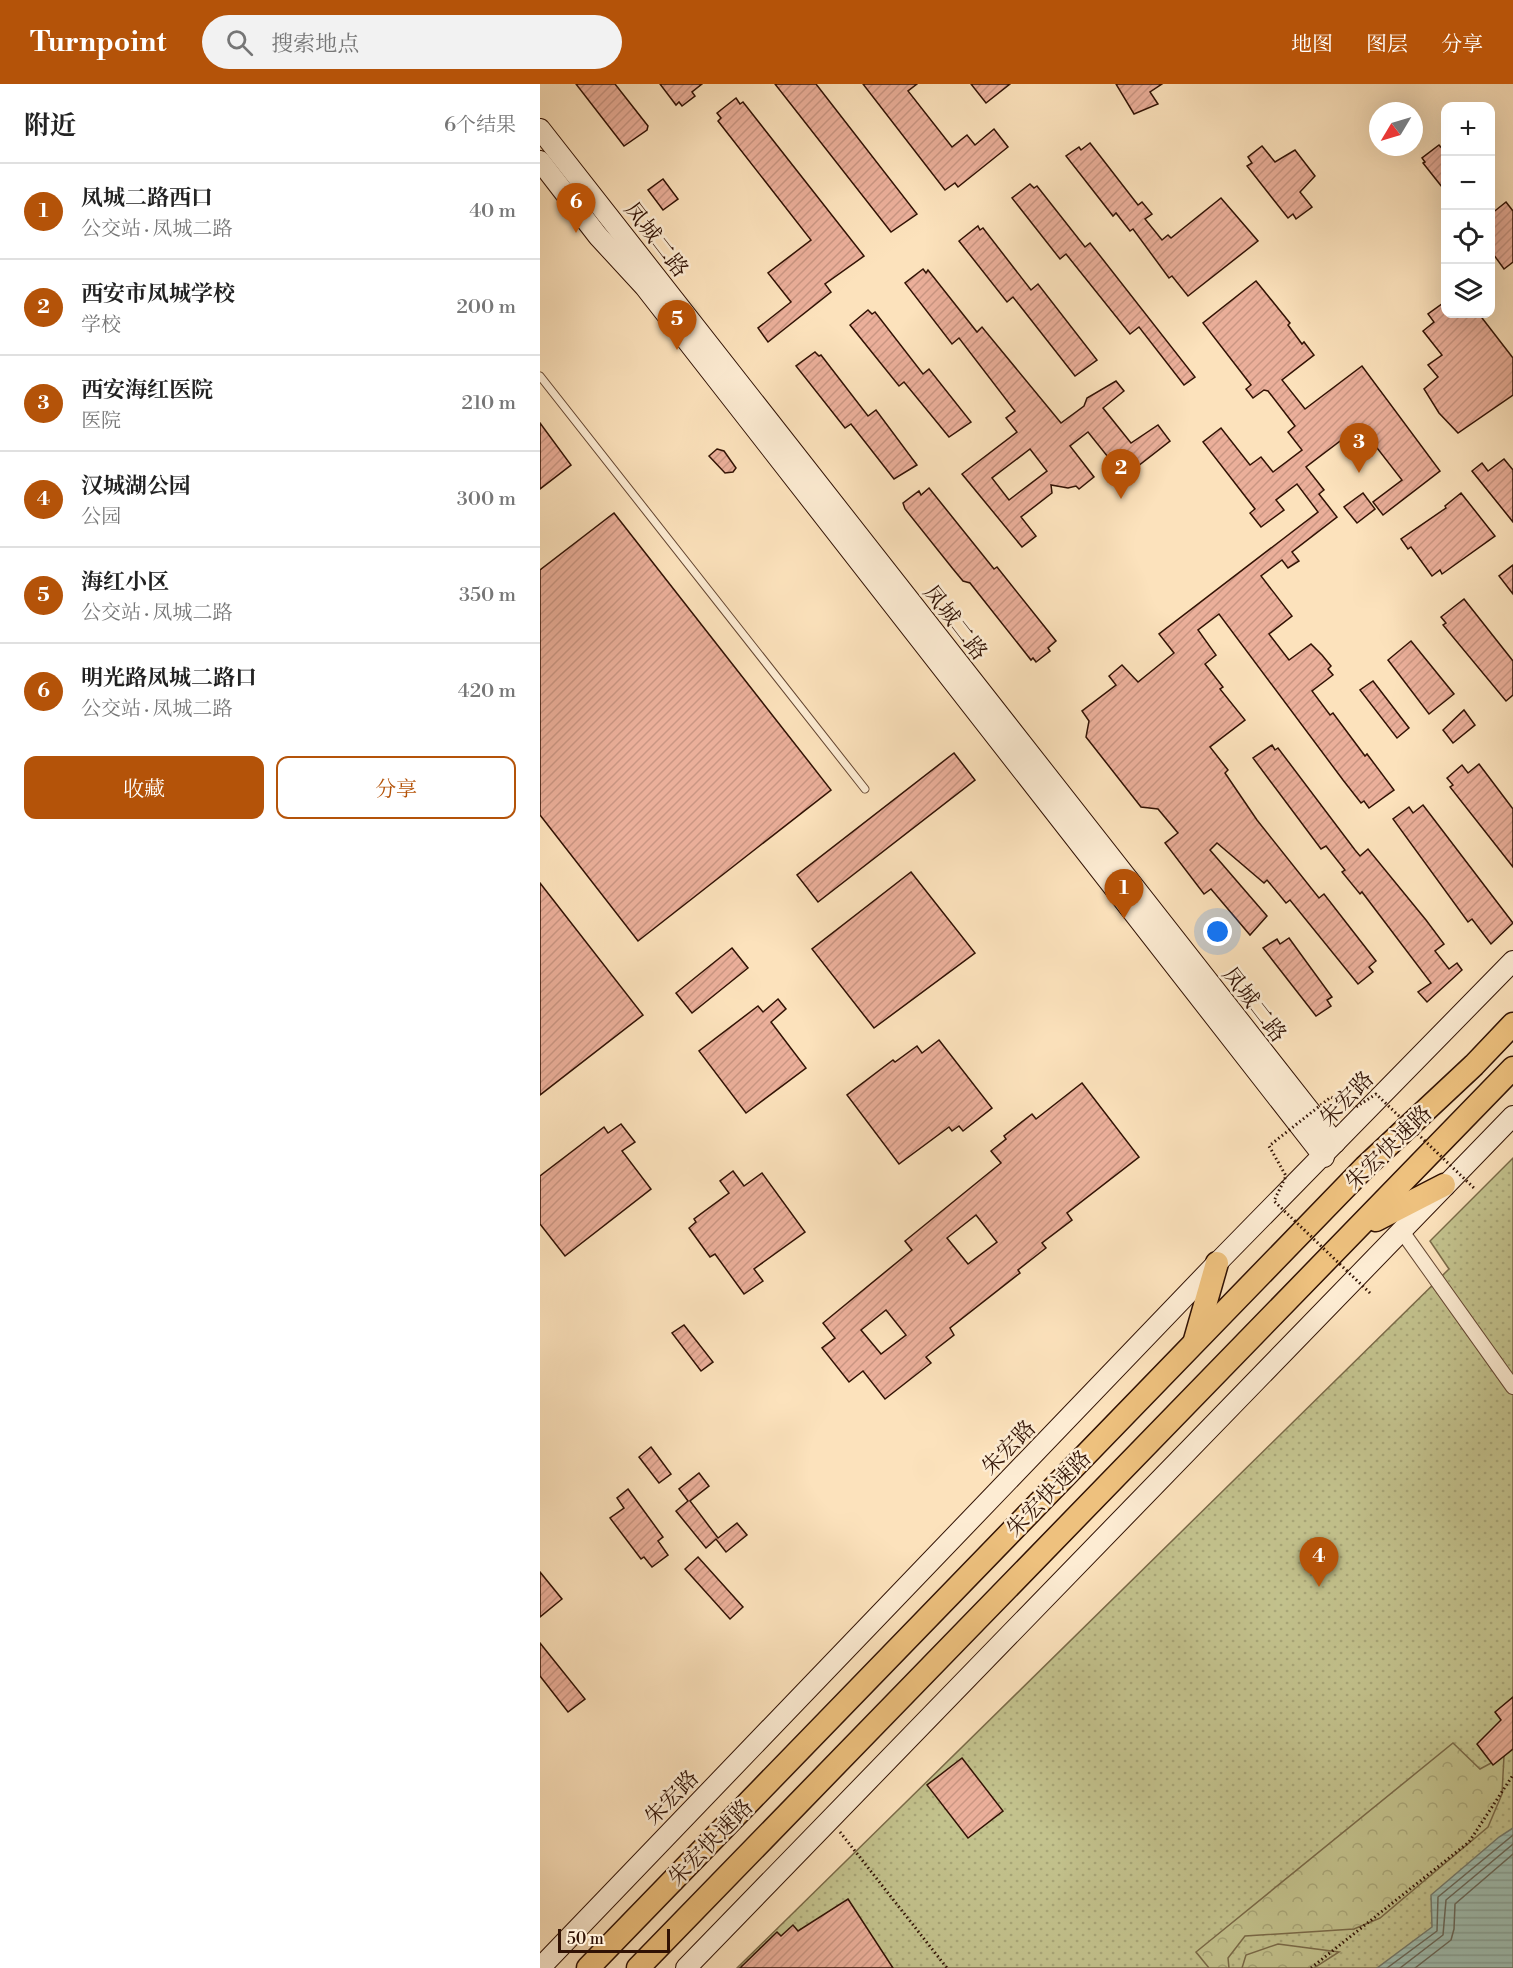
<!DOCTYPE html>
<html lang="zh">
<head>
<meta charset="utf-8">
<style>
  :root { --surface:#fff; --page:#f2f2f2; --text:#222; --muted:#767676; --line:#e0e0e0; --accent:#b45309 }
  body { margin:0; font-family:"Libre Bodoni","Noto Serif SC",serif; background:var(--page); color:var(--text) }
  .controls { position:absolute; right:18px; top:18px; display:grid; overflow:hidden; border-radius:12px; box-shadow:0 6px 24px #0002 }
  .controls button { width:54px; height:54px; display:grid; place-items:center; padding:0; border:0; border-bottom:2px solid var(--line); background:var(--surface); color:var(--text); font:30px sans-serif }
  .compass { position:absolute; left:829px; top:18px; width:54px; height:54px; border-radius:50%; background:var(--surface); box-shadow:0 6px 24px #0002; rotate:232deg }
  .scale { position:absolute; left:18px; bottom:15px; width:112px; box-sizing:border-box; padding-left:6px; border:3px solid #311204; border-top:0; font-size:16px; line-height:21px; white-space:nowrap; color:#311204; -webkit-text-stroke:4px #fdecd3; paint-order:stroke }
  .you { position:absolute; left:678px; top:848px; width:21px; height:21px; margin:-15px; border:4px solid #fff; border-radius:50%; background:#1a73e8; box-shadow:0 0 0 9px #1a73e833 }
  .badge { display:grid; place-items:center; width:39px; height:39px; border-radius:50%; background:var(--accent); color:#fff; font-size:20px; font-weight:700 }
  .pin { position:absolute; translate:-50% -50px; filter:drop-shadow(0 2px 3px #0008) }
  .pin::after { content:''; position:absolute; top:32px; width:21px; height:18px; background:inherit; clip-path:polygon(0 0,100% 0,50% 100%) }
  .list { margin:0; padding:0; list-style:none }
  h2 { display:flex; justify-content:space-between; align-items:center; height:78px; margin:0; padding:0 24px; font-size:26px }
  h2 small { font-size:20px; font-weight:400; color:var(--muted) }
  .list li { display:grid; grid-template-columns:39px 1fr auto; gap:18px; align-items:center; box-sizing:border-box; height:96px; padding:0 24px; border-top:2px solid var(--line) }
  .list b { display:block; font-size:22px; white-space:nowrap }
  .list p { margin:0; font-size:20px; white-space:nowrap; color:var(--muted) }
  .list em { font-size:20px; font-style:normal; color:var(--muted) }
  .actions { display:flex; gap:12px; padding:18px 24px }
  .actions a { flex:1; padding:14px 0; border:2px solid var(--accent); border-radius:12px; text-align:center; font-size:21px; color:var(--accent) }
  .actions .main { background:var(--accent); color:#fff }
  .icon { flex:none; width:33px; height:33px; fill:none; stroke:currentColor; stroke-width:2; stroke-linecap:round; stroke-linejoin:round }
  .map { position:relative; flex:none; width:973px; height:1884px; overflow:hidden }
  header { display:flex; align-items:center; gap:36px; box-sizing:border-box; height:84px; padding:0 30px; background:var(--accent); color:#fff }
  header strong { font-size:28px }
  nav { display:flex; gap:33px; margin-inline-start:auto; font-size:21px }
  .search { width:420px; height:54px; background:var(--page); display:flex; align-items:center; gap:15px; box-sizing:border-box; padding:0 21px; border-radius:33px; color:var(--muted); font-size:22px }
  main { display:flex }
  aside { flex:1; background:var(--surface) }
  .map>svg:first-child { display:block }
  .grass { fill:url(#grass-dots); stroke:#7a6a48; stroke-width:1.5 }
  .forest { fill:url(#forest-crowns); stroke:#7a6a48; stroke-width:1.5 }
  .water { fill:url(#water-rules); stroke:#73796c; stroke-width:1.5 }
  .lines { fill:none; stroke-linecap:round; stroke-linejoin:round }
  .shore { stroke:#68685a; stroke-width:1.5 }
  .building { fill:url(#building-hatch); stroke:#311204; stroke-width:1.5; fill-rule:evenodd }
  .service-casing { stroke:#644632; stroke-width:9 }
  .minor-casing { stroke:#644632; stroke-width:16 }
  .secondary-casing { stroke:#311204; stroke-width:22 }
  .trunk-casing { stroke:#311204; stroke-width:25 }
  .path { stroke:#311204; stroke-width:3; stroke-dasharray:1.5 3; stroke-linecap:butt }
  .service { stroke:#fdecd3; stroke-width:7 }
  .minor { stroke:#fdecd3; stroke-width:14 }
  .secondary { stroke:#fdecd3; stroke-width:20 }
  .trunk { stroke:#eec17e; stroke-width:22 }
  .path-bridge { stroke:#311204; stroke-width:3; stroke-dasharray:1.5 3; stroke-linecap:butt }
  .labels { text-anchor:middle; stroke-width:5; stroke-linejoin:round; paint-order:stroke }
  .street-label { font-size:22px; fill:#311204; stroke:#fdecd3 }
</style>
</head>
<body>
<header>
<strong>Turnpoint</strong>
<div class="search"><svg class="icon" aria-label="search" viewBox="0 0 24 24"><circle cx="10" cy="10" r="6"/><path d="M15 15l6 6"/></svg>搜索地点</div>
<nav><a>地图</a><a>图层</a><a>分享</a></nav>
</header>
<main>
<aside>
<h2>附近<small>6个结果</small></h2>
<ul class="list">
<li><span class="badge">1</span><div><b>凤城二路西口</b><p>公交站 · 凤城二路</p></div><em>40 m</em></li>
<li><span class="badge">2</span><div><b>西安市凤城学校</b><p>学校</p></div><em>200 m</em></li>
<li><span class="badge">3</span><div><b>西安海红医院</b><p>医院</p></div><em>210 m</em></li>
<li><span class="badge">4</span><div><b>汉城湖公园</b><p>公园</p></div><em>300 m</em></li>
<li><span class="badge">5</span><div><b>海红小区</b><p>公交站 · 凤城二路</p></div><em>350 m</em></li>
<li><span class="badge">6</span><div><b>明光路凤城二路口</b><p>公交站 · 凤城二路</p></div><em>420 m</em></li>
</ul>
<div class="actions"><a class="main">收藏</a><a>分享</a></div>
</aside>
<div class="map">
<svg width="973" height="1884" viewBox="0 0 973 1884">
  <defs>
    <pattern id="grass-dots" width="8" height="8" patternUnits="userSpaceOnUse" patternTransform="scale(1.5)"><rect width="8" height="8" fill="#c3c28d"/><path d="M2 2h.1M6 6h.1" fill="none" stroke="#a8a678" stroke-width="1.8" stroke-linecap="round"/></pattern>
    <pattern id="forest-crowns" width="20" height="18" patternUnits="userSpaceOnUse" patternTransform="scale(1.5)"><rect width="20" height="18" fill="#c3c28d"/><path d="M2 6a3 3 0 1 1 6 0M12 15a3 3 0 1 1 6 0" fill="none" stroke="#a8a678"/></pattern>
    <pattern id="water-rules" width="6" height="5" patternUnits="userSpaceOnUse" patternTransform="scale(1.5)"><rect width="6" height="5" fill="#9fbeb1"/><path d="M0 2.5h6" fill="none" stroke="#89a297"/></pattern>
    <pattern id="building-hatch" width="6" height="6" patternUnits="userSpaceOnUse" patternTransform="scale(1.5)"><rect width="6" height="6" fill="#ebaf9a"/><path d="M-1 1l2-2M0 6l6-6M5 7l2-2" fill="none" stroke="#ca9683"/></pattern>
  </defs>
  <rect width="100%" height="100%" fill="#fce2bc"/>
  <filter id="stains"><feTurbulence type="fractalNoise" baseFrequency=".00333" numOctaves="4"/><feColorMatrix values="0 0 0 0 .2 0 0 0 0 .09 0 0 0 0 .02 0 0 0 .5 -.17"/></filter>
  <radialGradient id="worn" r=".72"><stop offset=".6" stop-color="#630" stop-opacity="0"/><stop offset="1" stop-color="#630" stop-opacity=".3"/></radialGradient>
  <polygon class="grass" points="973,1074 973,1884 197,1884 909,1185 890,1157"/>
  <g class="forest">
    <polygon points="913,1659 940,1685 964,1672 962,1710 948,1743 840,1834 814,1845 705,1852 688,1874 689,1884 669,1884 656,1868"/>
    <polygon points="738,1860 799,1868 774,1884 702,1884 706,1871"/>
  </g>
  <polygon class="water" points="973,1744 973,1884 837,1884 892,1843 891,1811 959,1753"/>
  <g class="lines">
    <g class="shore">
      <polyline points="847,1884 897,1847 898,1813 973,1751"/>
      <polyline points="860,1884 903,1851 906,1816 973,1760"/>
      <polyline points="875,1884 911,1856 914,1845 915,1820 973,1770"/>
    </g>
  </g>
  <g class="building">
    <polygon points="36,0 75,0 108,42 107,46 84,62"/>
    <polygon points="120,0 162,0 152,8 155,12 142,22 139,18 136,21"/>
    <polygon points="235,0 276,0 377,130 351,148"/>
    <polygon points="323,0 377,0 368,7 412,63 427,51 435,61 454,45 468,63 418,103 415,99 405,106"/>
    <polygon points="431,0 470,0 446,19"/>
    <polygon points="576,0 622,0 610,8 618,20 594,30"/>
    <polygon points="196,14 200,20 203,18 324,172 285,200 291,208 228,258 218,244 251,218 228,189 271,156 178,37 181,34 177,29"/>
    <polygon points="550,59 598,121 602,118 612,130 605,135 622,156 628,151 631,154 681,114 718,157 648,212 632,192 629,194 593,145 590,147 576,129 573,132 526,72 539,63 541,66"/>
    <polygon points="899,61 906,69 906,108 883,79 885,78 882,74"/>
    <polygon points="722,62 735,78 755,66 775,92 760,108 772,123 756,135 753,130 748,134 707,82 712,79 708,73"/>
    <polygon points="123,95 138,115 123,126 108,106"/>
    <polygon points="490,100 494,104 497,102 545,163 550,159 655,293 644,301 599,243 590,250 526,170 520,175 472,114"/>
    <polygon points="966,118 973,127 973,178 964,185 951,167 951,130"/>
    <polygon points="438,142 440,146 443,144 491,206 498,200 557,276 535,292 473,213 467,218 419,157"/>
    <path d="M 383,185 L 386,189 L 388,186 L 437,248 L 442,243 L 521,339 L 544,322 L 547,314 L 576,297 L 584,307 L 563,324 L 591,359 L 618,341 L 630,357 L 584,393 L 548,348 L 530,362 L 554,393 L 539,405 L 536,402 L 528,404 L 511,401 L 512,409 L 481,433 L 496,452 L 482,463 L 422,390 L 477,348 L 466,334 L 475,327 L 419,254 L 412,260 L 365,199 ZM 490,365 L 507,387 L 469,416 L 452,394 Z"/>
    <polygon points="716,197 750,239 748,241 762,260 764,258 774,271 742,296 765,325 822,282 900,387 843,431 833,418 862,396 820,342 766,383 784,406 779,410 797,433 752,468 759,477 748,484 742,476 721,492 752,532 729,550 749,576 771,560 782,571 791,582 788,585 793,591 772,607 790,631 793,629 825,672 827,670 854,706 829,724 824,717 821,719 803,696 679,530 658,546 676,571 665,580 683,603 680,605 705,636 670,663 688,686 685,689 717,736 779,814 784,810 836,877 829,883 833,888 818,900 750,816 746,819 727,796 724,799 677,759 670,766 727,832 710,851 671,805 664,810 625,759 638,749 618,725 601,723 546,653 549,637 542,627 576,601 569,592 582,581 598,598 634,569 619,550 778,428 757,400 736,416 744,426 721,443 710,429 715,425 663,358 681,344 710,381 721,373 733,388 762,366 748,348 755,342 728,307 724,306 713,314 706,305 711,301 663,239"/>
    <polygon points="906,217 906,230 939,230 973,274 973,311 918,349 899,329 884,305 898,293 888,281 902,271 883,247 894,238 888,230"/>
    <polygon points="328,226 332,230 335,228 383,290 389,285 431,338 409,353 364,298 359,302 310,241"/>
    <polygon points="275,268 279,272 281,271 328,332 336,326 377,381 354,395 311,340 305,344 256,282"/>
    <polygon points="0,339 31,381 0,405"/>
    <polygon points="177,365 184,367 196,384 193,388 185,389 169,372"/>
    <polygon points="964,375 973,386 973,438 932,387 942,379 948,387"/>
    <polygon points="389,404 454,485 457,483 516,557 508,564 510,567 496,578 493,574 491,576 430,499 423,497 413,485 365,425 363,419 379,407 381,411"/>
    <polygon points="823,409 835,425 817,439 804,423"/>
    <polygon points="921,409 955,452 902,490 900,486 892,492 871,463 868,465 861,455 906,424 905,422"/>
    <polygon points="74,429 291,706 98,857 0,731 0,486"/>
    <polygon points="973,481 973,510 959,492"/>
    <polygon points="924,515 973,577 973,611 966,617 903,541 906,539 901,533"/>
    <polygon points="871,557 914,610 889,630 848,576"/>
    <polygon points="833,597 869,644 857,654 820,606"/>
    <polygon points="924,626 935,641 913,659 903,646"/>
    <polygon points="732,661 735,666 738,664 815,766 820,772 828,765 886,836 904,860 895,867 909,885 917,879 922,886 887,918 878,908 891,899 822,808 820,810 802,788 805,786 786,762 781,765 713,674"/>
    <polygon points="414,669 435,696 278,818 257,791"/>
    <polygon points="939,680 973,725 973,783 910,703 913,701 907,694 922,681 928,689"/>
    <polygon points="883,721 973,839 951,860 932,835 928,838 853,735 869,723 873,729"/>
    <polygon points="371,788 435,869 334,944 272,865"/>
    <polygon points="0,799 103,931 0,1011"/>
    <polygon points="749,854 792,913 787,916 791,922 776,932 723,864 737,855 740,860"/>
    <polygon points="192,864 208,884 152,929 136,909"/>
    <polygon points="238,915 246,925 231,938 266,984 206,1029 159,967 218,922 223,928"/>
    <polygon points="399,956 452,1024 423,1047 419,1042 412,1047 409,1043 359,1080 307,1011 353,976 355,978 377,962 382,969"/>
    <path d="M 542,999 L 599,1073 L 527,1129 L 532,1136 L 502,1159 L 506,1164 L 478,1186 L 480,1189 L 410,1244 L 414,1251 L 386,1273 L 391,1279 L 345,1315 L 323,1287 L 309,1298 L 282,1264 L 295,1254 L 283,1239 L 372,1166 L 365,1157 L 461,1079 L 451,1067 L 466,1055 L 464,1052 L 492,1030 L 496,1035 ZM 436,1131 L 457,1158 L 428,1180 L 407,1154 ZM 346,1226 L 366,1251 L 341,1270 L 321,1246 Z"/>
    <polygon points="81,1040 95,1058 82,1067 111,1105 25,1172 0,1140 0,1092 64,1043 68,1049"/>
    <polygon points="193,1087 204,1102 222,1089 265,1148 214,1185 223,1197 204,1210 175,1170 170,1173 149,1144 156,1138 154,1135 189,1109 180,1097"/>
    <polygon points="144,1241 173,1278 161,1287 132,1249"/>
    <polygon points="111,1363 131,1390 119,1399 99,1373"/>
    <polygon points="159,1389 169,1402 150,1417 178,1454 197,1439 207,1451 186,1468 176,1455 166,1464 136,1427 148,1417 139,1405"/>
    <polygon points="88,1405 123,1453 118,1457 128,1471 112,1483 104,1473 101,1475 70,1434 84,1424 77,1414"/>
    <polygon points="158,1473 203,1523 190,1535 145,1485"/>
    <polygon points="0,1488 22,1515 0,1533"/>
    <polygon points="0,1559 45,1615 28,1628 0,1592"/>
    <polygon points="973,1613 973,1665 953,1681 937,1660 961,1636 955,1628"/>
    <polygon points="422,1674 463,1727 428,1754 387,1701"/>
    <polygon points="308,1815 353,1884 200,1884 237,1848 241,1852 253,1841 258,1847"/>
  </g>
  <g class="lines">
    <defs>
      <polyline id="service" points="0,292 325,705"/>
      <polyline id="minor" points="861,1146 973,1303"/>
      <g id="secondary">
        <polyline points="0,45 795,1059"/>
        <polyline points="0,77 58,152 105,203 784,1073"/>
        <polyline points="0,1884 677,1179 973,877"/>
        <polyline points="146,1884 973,1032"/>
      </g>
      <g id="trunk">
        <polyline points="836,1136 904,1101"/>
        <polyline points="655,1256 677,1179"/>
        <polyline points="48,1884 825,1083 934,981 973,940"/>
        <polyline points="98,1884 973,984"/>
      </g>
    </defs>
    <use href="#service" class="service-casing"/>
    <use href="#minor" class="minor-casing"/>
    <use href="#secondary" class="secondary-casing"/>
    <use href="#trunk" class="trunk-casing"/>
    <g class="path">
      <polyline points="300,1748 407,1884"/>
      <polyline points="771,1884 929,1758 973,1691"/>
    </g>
    <use href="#service" class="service"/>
    <use href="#minor" class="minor"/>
    <use href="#secondary" class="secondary"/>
    <use href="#trunk" class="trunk"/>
    <polyline class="path-bridge" points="830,1209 734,1117 746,1092 729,1062 791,1013 816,1023 836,1010 934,1104"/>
  </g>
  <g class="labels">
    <g class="street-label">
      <text transform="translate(117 155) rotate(52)" y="8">凤城二路</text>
      <text transform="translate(416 538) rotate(52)" y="8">凤城二路</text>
      <text transform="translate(715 920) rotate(52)" y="8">凤城二路</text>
      <text transform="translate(806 1014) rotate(-46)" y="8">朱宏路</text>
      <text transform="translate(848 1063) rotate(-44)" y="8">朱宏快速路</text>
      <text transform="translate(468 1363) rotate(-46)" y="8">朱宏路</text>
      <text transform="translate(508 1409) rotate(-46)" y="8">朱宏快速路</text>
      <text transform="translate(131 1713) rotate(-46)" y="8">朱宏路</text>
      <text transform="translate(170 1758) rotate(-46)" y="8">朱宏快速路</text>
    </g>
  </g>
  <rect width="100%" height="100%" filter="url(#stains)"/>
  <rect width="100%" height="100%" fill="url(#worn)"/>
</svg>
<div class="controls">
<button>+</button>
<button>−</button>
<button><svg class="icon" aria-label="locate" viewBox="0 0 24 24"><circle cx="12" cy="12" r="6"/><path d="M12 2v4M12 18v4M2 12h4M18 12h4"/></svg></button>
<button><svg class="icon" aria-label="layers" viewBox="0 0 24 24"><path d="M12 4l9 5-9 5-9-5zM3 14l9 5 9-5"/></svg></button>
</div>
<svg class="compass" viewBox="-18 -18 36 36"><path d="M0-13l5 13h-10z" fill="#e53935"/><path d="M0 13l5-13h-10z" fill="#767676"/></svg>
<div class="scale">50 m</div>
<div class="you"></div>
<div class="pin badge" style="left:584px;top:835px">1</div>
<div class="pin badge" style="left:581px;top:415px">2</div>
<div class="pin badge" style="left:819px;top:389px">3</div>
<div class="pin badge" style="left:779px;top:1503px">4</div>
<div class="pin badge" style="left:137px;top:266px">5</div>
<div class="pin badge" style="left:36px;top:149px">6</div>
</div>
</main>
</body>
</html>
